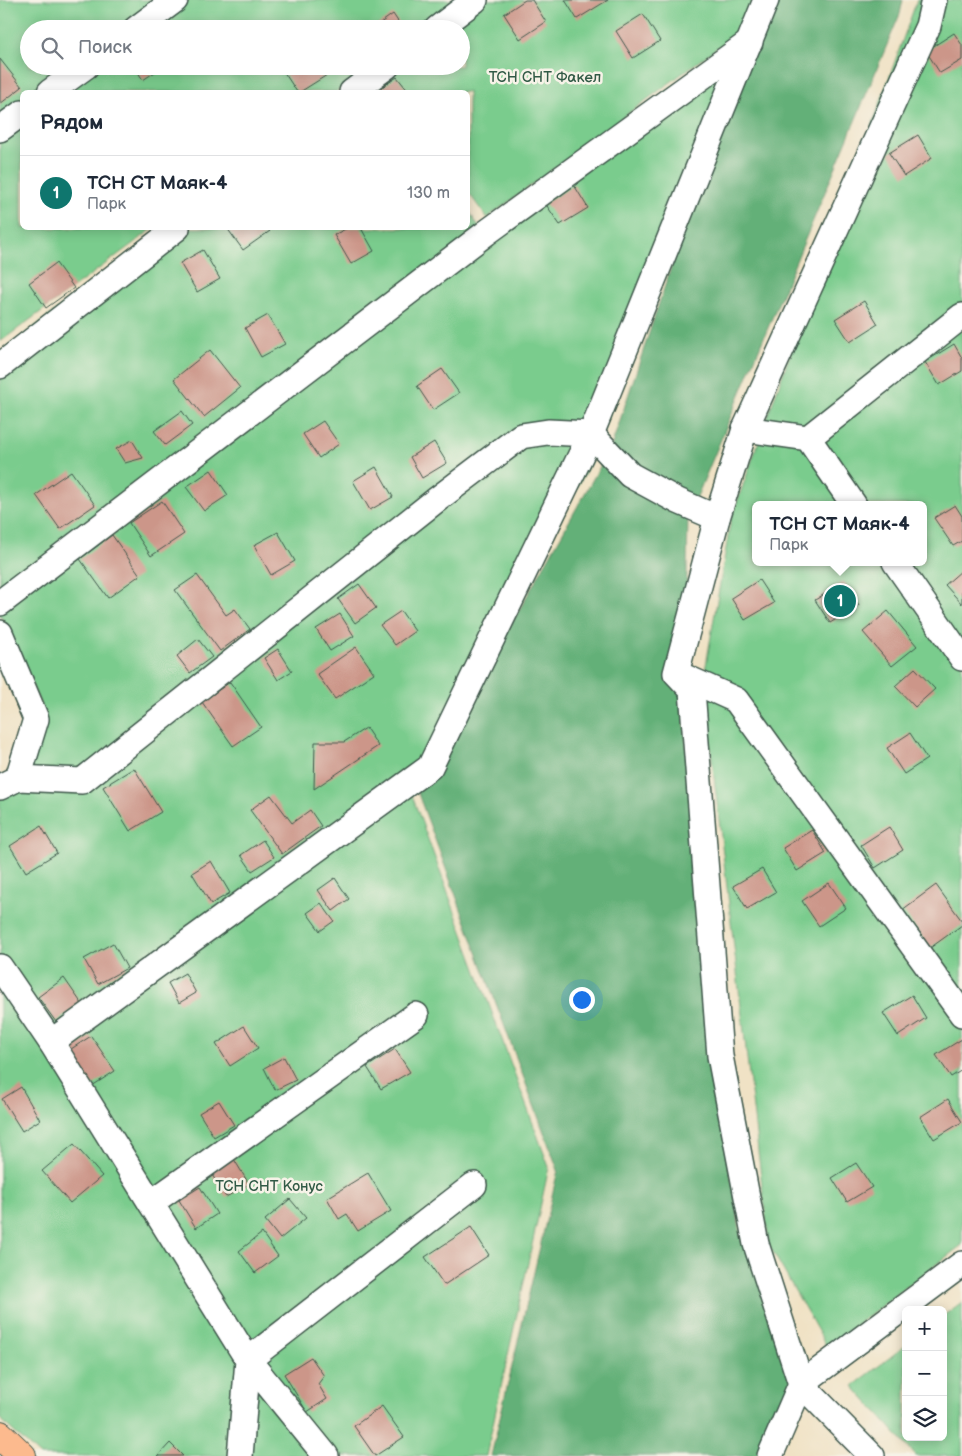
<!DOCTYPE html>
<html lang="ru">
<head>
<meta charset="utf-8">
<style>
  :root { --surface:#fff; --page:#f2f2f3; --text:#1f2937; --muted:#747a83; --line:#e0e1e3; --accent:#0f766e }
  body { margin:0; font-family:"Balsamiq Sans",sans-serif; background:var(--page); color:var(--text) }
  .controls { position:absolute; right:15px; bottom:15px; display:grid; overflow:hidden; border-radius:8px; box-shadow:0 2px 12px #0003 }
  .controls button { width:45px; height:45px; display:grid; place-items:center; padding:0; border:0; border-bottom:1px solid var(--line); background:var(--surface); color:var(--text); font:25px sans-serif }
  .you { position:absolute; left:581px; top:999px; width:18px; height:18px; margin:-12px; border:4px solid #fff; border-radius:50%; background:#1a73e8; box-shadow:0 0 0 8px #1a73e833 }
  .badge { display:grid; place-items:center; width:32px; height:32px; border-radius:50%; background:var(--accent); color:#fff; font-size:16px; font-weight:700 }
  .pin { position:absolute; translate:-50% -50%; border:2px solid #fff; box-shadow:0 1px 5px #0006 }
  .popup { position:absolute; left:752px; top:501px; width:175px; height:65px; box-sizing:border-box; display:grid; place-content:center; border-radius:8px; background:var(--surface); filter:drop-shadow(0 1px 4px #0005); font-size:16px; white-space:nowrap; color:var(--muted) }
  .popup b { font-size:19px; color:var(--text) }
  .popup::after { content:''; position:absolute; left:50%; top:100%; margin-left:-10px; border:10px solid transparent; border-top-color:var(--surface) }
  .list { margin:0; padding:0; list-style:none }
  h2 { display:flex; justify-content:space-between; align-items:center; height:65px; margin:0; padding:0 20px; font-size:21px }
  h2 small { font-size:16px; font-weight:400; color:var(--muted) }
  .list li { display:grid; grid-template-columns:32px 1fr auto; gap:15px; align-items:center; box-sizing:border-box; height:75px; padding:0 20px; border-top:1px solid var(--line) }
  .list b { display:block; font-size:19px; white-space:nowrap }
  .list p { margin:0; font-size:16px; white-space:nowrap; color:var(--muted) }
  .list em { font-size:16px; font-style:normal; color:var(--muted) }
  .icon { flex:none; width:28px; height:28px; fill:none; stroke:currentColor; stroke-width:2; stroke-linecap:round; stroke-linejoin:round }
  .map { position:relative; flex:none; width:962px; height:1456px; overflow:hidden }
  .search { position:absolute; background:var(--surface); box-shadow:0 2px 12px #0003; left:20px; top:20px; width:450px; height:55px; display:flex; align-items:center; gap:12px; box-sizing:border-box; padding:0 18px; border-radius:28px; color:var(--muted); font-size:19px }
  .panel { position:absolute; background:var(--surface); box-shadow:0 2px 12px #0003; left:20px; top:90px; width:450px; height:140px; border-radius:8px }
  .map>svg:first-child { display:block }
  .green { fill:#7acc8d; stroke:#4c8460; fill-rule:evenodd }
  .forest { fill:#63b078; stroke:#417656 }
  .building { fill:#cc9689 }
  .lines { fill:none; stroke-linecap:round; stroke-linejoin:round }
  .minor-casing { stroke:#3e564a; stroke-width:28 }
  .major-casing { stroke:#3e564a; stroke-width:30 }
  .minor { stroke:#fff; stroke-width:25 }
  .major { stroke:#fcba8e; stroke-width:28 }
  .labels { text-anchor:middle; stroke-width:5; stroke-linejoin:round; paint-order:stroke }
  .park-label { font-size:15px; fill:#315a46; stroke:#f7f3e8 }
</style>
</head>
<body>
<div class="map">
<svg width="962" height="1456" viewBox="0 0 962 1456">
  <rect width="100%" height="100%" fill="#f7f3e8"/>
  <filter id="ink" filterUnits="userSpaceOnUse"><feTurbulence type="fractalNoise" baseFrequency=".02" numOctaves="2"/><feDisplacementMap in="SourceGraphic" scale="10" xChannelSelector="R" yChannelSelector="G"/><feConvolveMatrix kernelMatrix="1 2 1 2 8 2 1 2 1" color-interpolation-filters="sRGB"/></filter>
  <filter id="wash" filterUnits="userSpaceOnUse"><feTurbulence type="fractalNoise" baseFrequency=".0096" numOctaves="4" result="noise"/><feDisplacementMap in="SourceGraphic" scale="20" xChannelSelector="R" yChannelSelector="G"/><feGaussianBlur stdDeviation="1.12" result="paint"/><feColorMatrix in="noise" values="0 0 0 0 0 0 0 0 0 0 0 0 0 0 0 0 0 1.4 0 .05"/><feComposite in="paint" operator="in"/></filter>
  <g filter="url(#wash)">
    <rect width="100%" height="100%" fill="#f0e2c5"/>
    <g class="green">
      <polygon points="0,0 753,0 741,30 487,218 468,192 468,92 392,92 372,66 461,66 461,29 29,29 29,66 371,66 336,92 22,92 22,228 154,228 0,342"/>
      <path d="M 917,0 L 962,0 L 962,1245 L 827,1347 L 769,1245 L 703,683 L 731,519 ZM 756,505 L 924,505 L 924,562 L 756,562 Z"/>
      <polygon points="742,37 594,456 411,793 549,1167 486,1456 40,1456 0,1419 0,795 45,715 0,614 0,353 165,228 468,228 468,210 479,227"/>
      <polygon points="962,1302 962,1456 916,1456 853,1386 906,1345 906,1437 943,1437 943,1316"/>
    </g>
    <polygon class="forest" points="764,0 903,0 900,14 688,518 684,716 712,1068 742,1241 803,1374 764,1456 491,1456 558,1170 417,791 611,447 734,79"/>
    <g id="blocks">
      <g class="building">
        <polygon points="525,0 532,0 546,22 520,39 504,14"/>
        <polygon points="565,0 608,0 577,19"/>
        <polygon points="393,14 403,29 372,29"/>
        <polygon points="643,14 660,41 633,58 616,31"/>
        <polygon points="954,33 962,45 962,60 940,73 926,51"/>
        <polygon points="0,59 22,87 0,104"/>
        <polygon points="134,66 164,66 143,80"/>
        <polygon points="280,66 322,66 327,75 300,92 297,92"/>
        <polygon points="397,77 409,92 375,92"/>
        <polygon points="918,135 932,158 904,176 889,153"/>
        <polygon points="574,185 588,208 560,225 545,203"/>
        <polygon points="227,228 267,228 270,231 243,250"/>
        <polygon points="347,228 361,228 374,251 351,264 334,235"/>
        <polygon points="203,250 220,279 197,292 180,263"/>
        <polygon points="56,263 74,288 46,308 29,283"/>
        <polygon points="864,301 878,324 850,342 835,319"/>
        <polygon points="268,315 285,344 261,357 245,328"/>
        <polygon points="954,344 962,358 962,371 939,385 925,362"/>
        <polygon points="210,350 240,388 204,417 174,379"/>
        <polygon points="442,369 459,393 433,410 417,386"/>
        <polygon points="182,411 192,425 165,445 154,431"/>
        <polygon points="323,421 339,444 319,458 303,434"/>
        <polygon points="132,440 143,458 125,463 116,449"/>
        <polygon points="434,442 447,463 422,478 410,457"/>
        <polygon points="376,467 393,497 370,510 353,481"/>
        <polygon points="211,470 228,495 204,511 186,487"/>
        <polygon points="71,471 95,505 60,529 36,495"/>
        <polygon points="162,501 184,534 151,556 129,523"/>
        <polygon points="955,505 962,516 962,541 953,546 934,518"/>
        <polygon points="278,532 295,561 271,575 254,545"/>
        <polygon points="112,535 140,575 108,598 80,559"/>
        <polygon points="962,570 962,604 945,585"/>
        <polygon points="197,575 226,615 235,609 250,629 220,651 175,590"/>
        <polygon points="759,580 774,603 745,620 731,598"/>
        <polygon points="844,582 859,605 830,623 815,600"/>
        <polygon points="359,584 376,608 355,623 338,599"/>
        <polygon points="401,611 415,631 395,645 380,625"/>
        <polygon points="888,611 917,646 892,666 863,632"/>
        <polygon points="340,614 354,636 330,651 316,629"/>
        <polygon points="198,639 212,657 190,673 177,656"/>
        <polygon points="356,647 374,673 335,699 317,674"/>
        <polygon points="278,649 292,671 278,680 264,658"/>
        <polygon points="915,668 935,689 915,707 895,686"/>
        <polygon points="230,682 261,727 233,746 202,702"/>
        <polygon points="366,728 378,746 314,789 315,742 344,742"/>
        <polygon points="910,733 927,759 904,774 887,748"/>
        <polygon points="134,768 161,812 130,831 103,787"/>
        <polygon points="271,795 292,823 310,810 321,826 282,854 250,810"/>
        <polygon points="41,826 57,853 26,872 10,846"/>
        <polygon points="889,827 903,850 875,868 861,845"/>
        <polygon points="812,830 826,853 797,871 783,848"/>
        <polygon points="263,840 274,857 252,871 241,855"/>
        <polygon points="211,861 230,893 211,904 192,873"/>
        <polygon points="762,869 776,892 747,909 733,886"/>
        <polygon points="335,878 349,899 333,911 318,890"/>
        <polygon points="829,883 846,908 819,926 802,901"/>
        <polygon points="936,885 962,921 962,925 930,948 902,910"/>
        <polygon points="321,903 334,921 320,931 307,913"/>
        <polygon points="113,943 127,968 98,984 84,959"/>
        <polygon points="185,973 196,993 179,1003 168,983"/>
        <polygon points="64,978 82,1004 56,1022 38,997"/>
        <polygon points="912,995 926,1018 898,1036 883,1013"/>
        <polygon points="244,1026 258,1048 230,1066 216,1044"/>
        <polygon points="91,1036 115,1071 92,1086 68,1051"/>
        <polygon points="962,1039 962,1070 951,1077 936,1055"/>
        <polygon points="395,1049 410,1072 381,1089 367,1067"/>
        <polygon points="284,1057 296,1080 275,1090 264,1068"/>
        <polygon points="21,1087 40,1120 22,1131 2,1099"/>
        <polygon points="948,1099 962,1122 934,1139 920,1117"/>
        <polygon points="219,1101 234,1125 214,1137 199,1113"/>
        <polygon points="74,1144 102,1176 70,1203 42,1171"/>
        <polygon points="232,1156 249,1184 226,1197 209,1170"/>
        <polygon points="856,1163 872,1187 847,1202 832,1178"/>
        <polygon points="368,1173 391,1211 358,1231 347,1214 339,1219 327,1198"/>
        <polygon points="200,1187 217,1214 196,1228 179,1200"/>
        <polygon points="290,1199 306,1218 280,1239 265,1220"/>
        <polygon points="471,1227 489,1255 444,1285 425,1257"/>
        <polygon points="262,1233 278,1256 255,1273 239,1251"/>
        <polygon points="311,1357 324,1376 318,1384 327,1399 307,1412 284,1374"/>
        <polygon points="382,1406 404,1437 375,1456 354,1426"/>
        <polygon points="170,1443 183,1456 158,1456"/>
      </g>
    </g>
  </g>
  <g filter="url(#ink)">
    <use href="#blocks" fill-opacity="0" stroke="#3e564a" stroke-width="1"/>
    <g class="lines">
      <defs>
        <g id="minor">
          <polyline points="136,29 175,0"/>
          <polyline points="437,29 475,0"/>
          <polyline points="50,92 86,66"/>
          <polyline points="352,92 387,66"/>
          <polyline points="0,129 22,113"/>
          <polyline points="0,366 177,228"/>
          <polyline points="745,429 808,438 854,505"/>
          <polyline points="808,438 962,316"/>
          <polyline points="895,562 962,658"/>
          <polyline points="0,603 486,233 750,42"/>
          <polyline points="0,633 36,719 18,778 0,787"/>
          <polyline points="678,674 736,700 962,1014"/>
          <polyline points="18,778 82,781 435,501 521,436 548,432 591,434 630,475 678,501 717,518"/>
          <polyline points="0,967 51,1042 248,1360 240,1456"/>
          <polyline points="51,1042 430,767 591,434 766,0"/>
          <polyline points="151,1203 416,1015"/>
          <polyline points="326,1456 248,1360 474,1185"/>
          <polyline points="770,1456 801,1384 962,1264"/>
          <polyline points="872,1456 801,1384 756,1244 720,1056 692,690 676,673 717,518 745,429 928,26 934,0"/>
        </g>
        <polyline id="major" points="0,1435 22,1456"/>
      </defs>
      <use href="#minor" class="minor-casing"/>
      <use href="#major" class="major-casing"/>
      <use href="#minor" class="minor"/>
      <use href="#major" class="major"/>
    </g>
  </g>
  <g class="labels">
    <g class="park-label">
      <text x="545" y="82">ТСН СНТ Факел</text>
      <text x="269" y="1191">ТСН СНТ Конус</text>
    </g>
  </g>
</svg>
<div class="controls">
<button>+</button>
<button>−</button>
<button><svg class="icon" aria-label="layers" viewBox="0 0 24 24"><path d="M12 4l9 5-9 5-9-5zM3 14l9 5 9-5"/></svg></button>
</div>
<div class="you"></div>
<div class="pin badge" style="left:840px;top:601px">1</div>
<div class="popup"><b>ТСН СТ Маяк-4</b>Парк</div>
<div class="search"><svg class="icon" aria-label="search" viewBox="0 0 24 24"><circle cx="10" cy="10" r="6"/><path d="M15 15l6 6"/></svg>Поиск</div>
<section class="panel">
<h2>Рядом<small></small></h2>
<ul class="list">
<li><span class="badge">1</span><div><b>ТСН СТ Маяк-4</b><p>Парк</p></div><em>130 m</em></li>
</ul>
</section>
</div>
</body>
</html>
